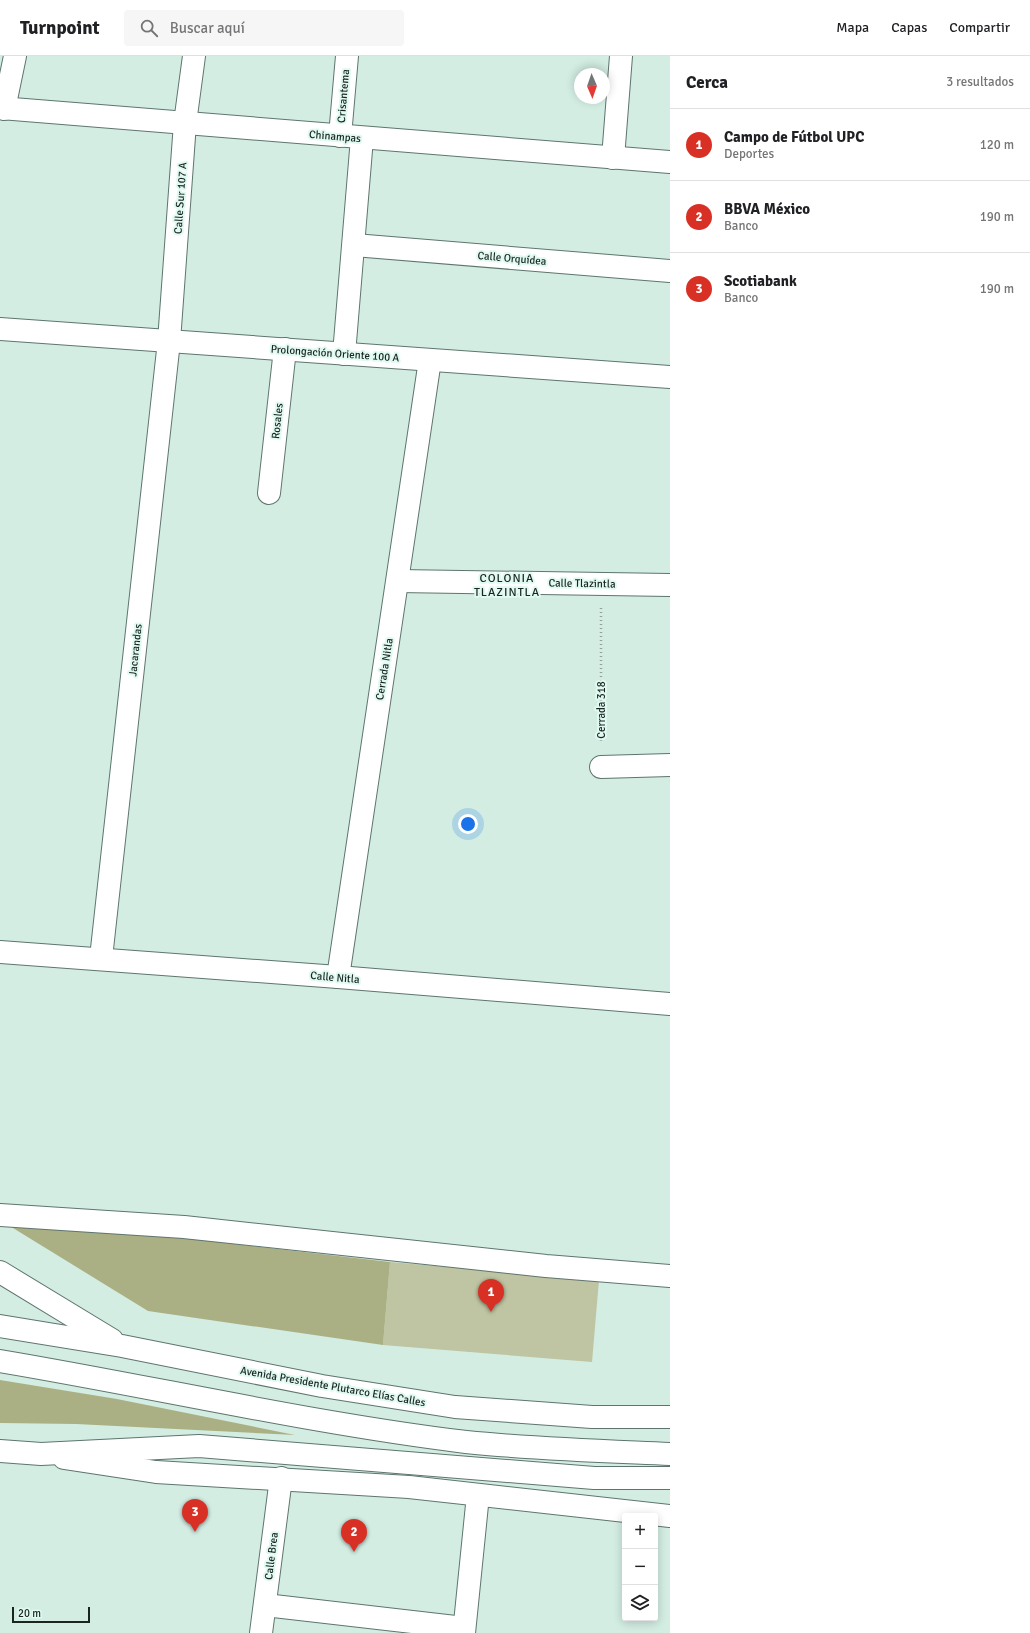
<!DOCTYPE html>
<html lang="es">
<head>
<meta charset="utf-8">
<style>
  :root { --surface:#fff; --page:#f6f6f6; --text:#202124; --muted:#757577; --line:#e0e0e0; --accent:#d93025 }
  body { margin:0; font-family:Signika,sans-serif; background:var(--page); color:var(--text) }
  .controls { position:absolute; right:12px; bottom:12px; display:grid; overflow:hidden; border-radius:4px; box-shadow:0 2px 10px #0003 }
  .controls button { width:36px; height:36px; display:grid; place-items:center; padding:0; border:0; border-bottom:1px solid var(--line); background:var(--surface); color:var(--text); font:20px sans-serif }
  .compass { position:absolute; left:574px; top:12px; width:36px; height:36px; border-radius:50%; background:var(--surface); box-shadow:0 2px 10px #0003; rotate:178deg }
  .scale { position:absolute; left:12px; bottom:10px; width:78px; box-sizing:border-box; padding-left:4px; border:2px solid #1a2421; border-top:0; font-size:11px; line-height:14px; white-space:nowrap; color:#1a2421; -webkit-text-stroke:3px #e0faf1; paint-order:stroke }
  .you { position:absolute; left:468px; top:768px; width:14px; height:14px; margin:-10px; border:3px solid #fff; border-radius:50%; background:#1a73e8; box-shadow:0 0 0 6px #1a73e833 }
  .badge { display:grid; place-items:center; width:26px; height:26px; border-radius:50%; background:var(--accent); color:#fff; font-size:13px; font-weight:700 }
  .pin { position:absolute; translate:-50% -33px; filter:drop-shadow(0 1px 2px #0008) }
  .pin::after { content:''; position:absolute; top:21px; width:14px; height:12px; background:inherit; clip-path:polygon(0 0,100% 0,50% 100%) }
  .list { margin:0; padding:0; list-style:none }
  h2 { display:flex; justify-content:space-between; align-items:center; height:52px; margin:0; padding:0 16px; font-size:17px }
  h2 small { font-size:13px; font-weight:400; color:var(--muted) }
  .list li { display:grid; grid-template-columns:26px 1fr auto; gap:12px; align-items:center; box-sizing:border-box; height:72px; padding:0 16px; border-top:1px solid var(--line) }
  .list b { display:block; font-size:15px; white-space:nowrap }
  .list p { margin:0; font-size:13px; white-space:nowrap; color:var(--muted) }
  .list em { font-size:13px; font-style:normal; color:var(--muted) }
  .icon { flex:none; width:22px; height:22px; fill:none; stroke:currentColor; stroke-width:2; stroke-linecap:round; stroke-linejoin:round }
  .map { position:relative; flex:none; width:670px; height:1577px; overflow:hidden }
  header { display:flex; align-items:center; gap:24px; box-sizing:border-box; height:56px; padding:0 20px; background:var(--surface); border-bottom:1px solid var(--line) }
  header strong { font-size:19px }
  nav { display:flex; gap:22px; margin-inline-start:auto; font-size:14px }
  .search { width:280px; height:36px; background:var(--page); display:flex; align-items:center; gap:10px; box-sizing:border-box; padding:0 14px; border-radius:4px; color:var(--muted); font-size:15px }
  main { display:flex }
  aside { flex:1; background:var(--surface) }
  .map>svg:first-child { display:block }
  .green { fill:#bfc4a2 }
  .forest { fill:#abb084 }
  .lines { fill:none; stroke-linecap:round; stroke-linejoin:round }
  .minor-casing { stroke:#5e756d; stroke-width:24 }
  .major-casing { stroke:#5e756d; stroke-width:24 }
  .path { stroke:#8fa39c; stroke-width:2.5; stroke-dasharray:1 3; stroke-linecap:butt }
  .minor { stroke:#fff; stroke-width:22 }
  .major { stroke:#fff; stroke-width:22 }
  .labels { text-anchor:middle; stroke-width:4; stroke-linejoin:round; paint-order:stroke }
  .street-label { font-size:11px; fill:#1a2421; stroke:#e0faf1 }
  .neighbourhood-label { font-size:12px; letter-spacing:1px; fill:#1a2421; stroke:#e0faf1 }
</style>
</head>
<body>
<header>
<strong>Turnpoint</strong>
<div class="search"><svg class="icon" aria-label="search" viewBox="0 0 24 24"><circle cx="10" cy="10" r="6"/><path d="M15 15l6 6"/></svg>Buscar aquí</div>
<nav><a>Mapa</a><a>Capas</a><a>Compartir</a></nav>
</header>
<main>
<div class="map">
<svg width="670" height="1577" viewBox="0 0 670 1577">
  <rect width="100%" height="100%" fill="#d3ede3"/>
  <polygon class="green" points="390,1206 599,1224 592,1306 383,1289"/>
  <g class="forest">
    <polygon points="0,1161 390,1206 383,1289 148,1255 0,1164"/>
    <polygon points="0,1324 117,1343 295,1379 76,1368 0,1367"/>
  </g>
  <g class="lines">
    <defs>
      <g id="minor">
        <polyline points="0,52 670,106"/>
        <polyline points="4,53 15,0"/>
        <polyline points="340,80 347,0"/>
        <polyline points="613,102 621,0"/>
        <polyline points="354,189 670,215"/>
        <polyline points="0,273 670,321"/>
        <polyline points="344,298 362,82"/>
        <polyline points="269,437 285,293"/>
        <polyline points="398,525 670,529"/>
        <polyline points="601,711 670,709"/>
        <polyline points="0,896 338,921 670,948"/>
        <polyline points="101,902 169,285 185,67 194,0"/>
        <polyline points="338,921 430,304"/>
        <polyline points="0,1159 184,1171 546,1210 670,1220"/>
        <path d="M 0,1305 C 155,1331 310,1367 466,1386 C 534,1393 602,1395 670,1398"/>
        <polyline points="64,1402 156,1416 409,1431 670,1460"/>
        <polyline points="265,1549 464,1572"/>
        <polyline points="261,1577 281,1422"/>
        <polyline points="464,1577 478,1439"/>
      </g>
      <g id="major">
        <polyline points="0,1216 112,1284"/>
        <polyline points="0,1270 122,1290 322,1330 455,1351 592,1361 670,1361"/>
        <polyline points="0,1395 41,1398 199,1390 594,1422 670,1422"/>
      </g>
    </defs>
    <use href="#minor" class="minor-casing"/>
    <use href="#major" class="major-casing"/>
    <polyline class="path" points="601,552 601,687"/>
    <use href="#minor" class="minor"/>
    <use href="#major" class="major"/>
  </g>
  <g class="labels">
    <g class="street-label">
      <text transform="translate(343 40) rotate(-85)" y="4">Crisantema</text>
      <text transform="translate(335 80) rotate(5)" y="4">Chinampas</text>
      <text transform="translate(180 142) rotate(-86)" y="4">Calle Sur 107 A</text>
      <text transform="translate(512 202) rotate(5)" y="4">Calle Orquídea</text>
      <text transform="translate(335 297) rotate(4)" y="4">Prolongación Oriente 100 A</text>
      <text transform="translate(277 365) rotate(-84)" y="4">Rosales</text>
      <text transform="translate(582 527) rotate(1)" y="4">Calle Tlazintla</text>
      <text transform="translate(135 594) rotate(-84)" y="4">Jacarandas</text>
      <text transform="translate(384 613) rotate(-81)" y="4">Cerrada Nitla</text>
      <text transform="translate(601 654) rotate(-90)" y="4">Cerrada 318</text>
      <text transform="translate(335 921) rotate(5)" y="4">Calle Nitla</text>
      <text transform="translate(333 1330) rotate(10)" y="4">Avenida Presidente Plutarco Elías Calles</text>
      <text transform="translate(271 1500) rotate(-83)" y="4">Calle Brea</text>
    </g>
    <g class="neighbourhood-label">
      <text x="507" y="526">COLONIA<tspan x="507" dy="14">TLAZINTLA</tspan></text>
    </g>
  </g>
</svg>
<div class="controls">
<button>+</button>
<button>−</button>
<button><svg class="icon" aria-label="layers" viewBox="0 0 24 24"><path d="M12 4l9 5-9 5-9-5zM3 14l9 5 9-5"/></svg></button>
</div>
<svg class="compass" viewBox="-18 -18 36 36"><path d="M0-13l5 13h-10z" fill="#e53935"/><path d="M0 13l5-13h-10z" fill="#757577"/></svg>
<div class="scale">20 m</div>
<div class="you"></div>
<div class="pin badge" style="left:491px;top:1256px">1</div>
<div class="pin badge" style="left:354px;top:1496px">2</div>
<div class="pin badge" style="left:195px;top:1476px">3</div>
</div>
<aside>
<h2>Cerca<small>3 resultados</small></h2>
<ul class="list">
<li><span class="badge">1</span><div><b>Campo de Fútbol UPC</b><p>Deportes</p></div><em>120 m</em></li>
<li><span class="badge">2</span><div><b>BBVA México</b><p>Banco</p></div><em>190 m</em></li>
<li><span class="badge">3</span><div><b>Scotiabank</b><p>Banco</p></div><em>190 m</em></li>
</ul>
</aside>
</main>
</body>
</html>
